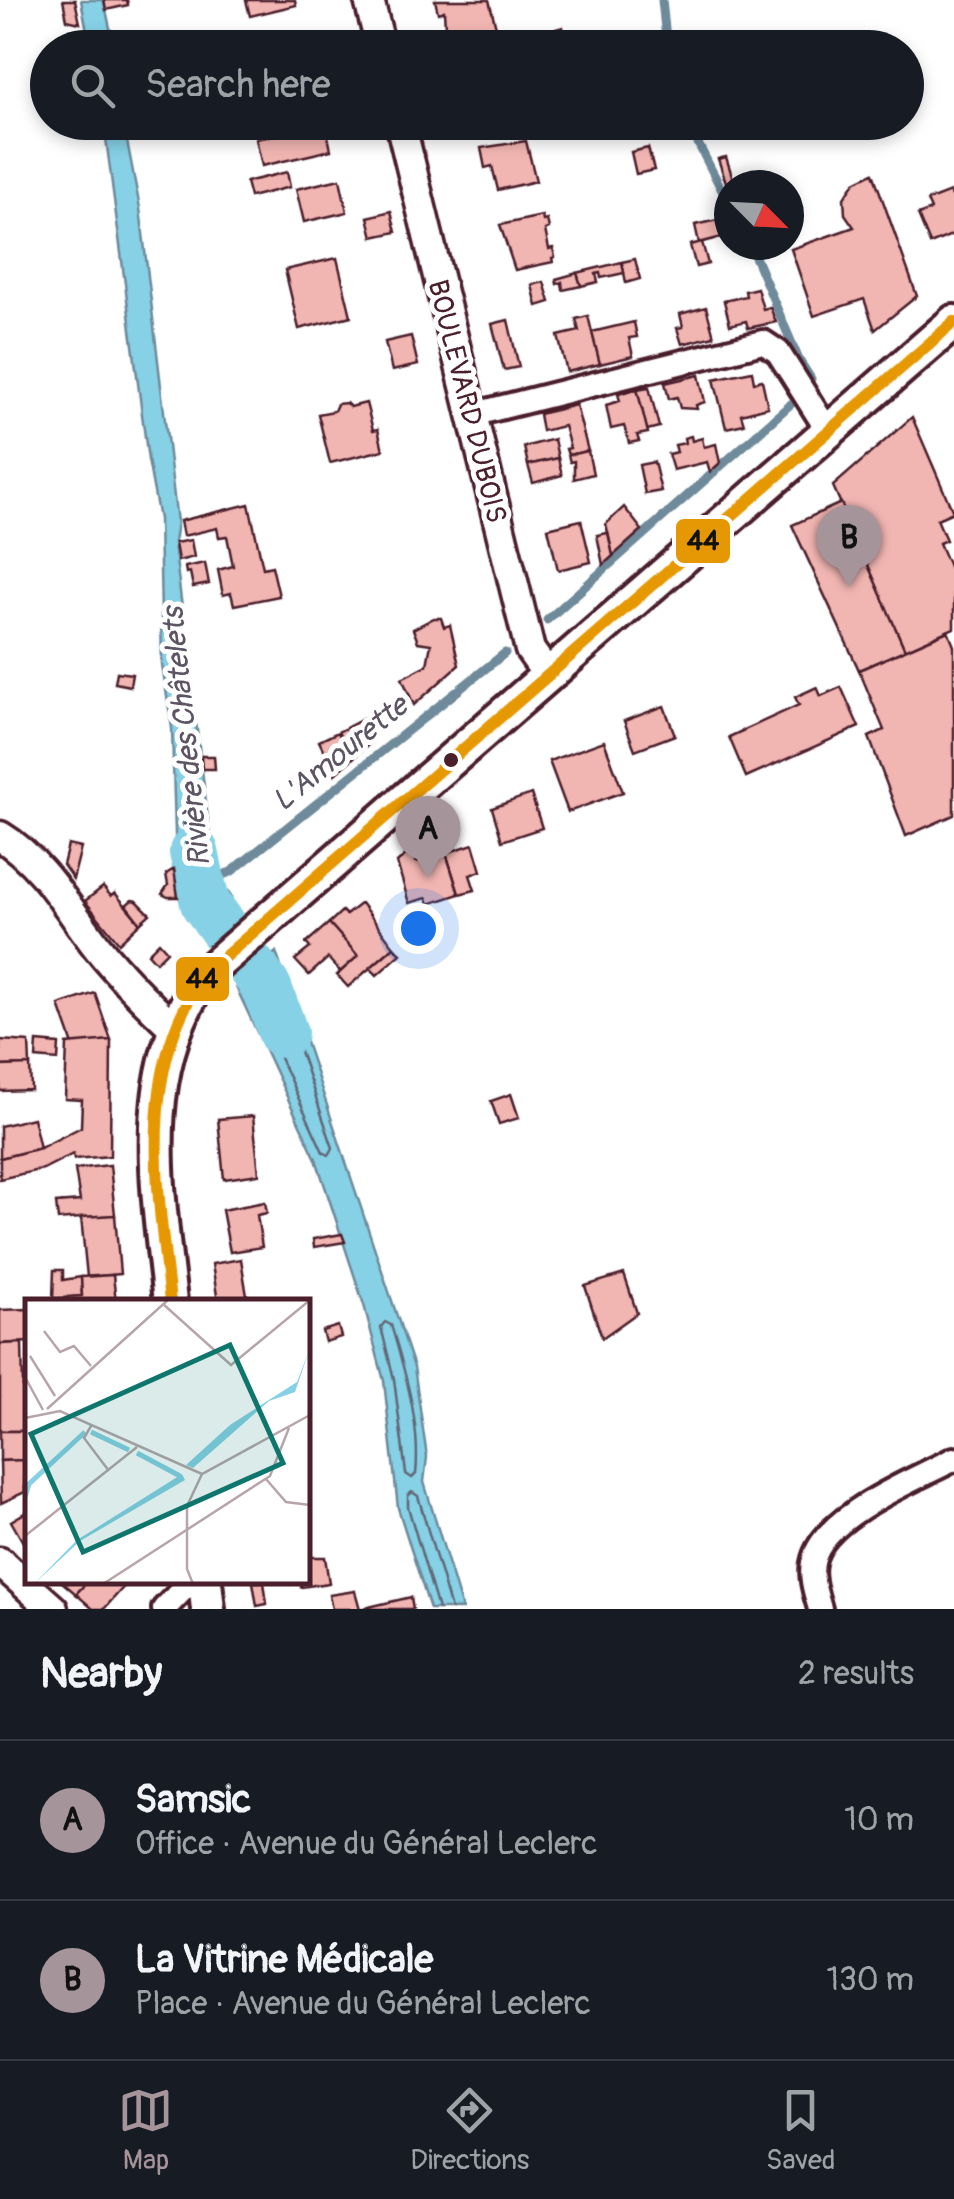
<!DOCTYPE html>
<html lang="en">
<head>
<meta charset="utf-8">
<style>
  :root { --surface:#171b24; --page:#242831; --text:#f1f3f6; --muted:#9ea1a6; --line:#363941; --accent:#a6949b }
  body { margin:0; font-family:Pangolin,sans-serif; background:var(--page); color:var(--text) }
  .compass { position:absolute; left:714px; top:170px; width:90px; height:90px; border-radius:50%; background:var(--surface); box-shadow:0 5px 15px #0003; rotate:114deg }
  .you { position:absolute; left:418px; top:928px; width:35px; height:35px; margin:-25px; border:8px solid #fff; border-radius:50%; background:#1a73e8; box-shadow:0 0 0 15px #1a73e833 }
  .badge { display:grid; place-items:center; width:65px; height:65px; border-radius:50%; background:var(--accent); color:#111; font-size:32px; font-weight:700 }
  .pin { position:absolute; translate:-50% -82px; filter:drop-shadow(0 2px 5px #0008) }
  .pin::after { content:''; position:absolute; top:52px; width:35px; height:30px; background:inherit; clip-path:polygon(0 0,100% 0,50% 100%) }
  .list { margin:0; padding:0; list-style:none }
  h2 { display:flex; justify-content:space-between; align-items:center; height:130px; margin:0; padding:0 40px; font-size:42px }
  h2 small { font-size:32px; font-weight:400; color:var(--muted) }
  .list li { display:grid; grid-template-columns:65px 1fr auto; gap:30px; align-items:center; box-sizing:border-box; height:160px; padding:0 40px; border-top:2px solid var(--line) }
  .list b { display:block; font-size:38px; white-space:nowrap }
  .list p { margin:0; font-size:32px; white-space:nowrap; color:var(--muted) }
  .list em { font-size:32px; font-style:normal; color:var(--muted) }
  .icon { flex:none; width:55px; height:55px; fill:none; stroke:currentColor; stroke-width:2; stroke-linecap:round; stroke-linejoin:round }
  .map { position:relative; flex:none; width:954px; height:1609px; overflow:hidden }
  .search { position:absolute; background:var(--surface); box-shadow:0 5px 15px #0003; left:30px; right:30px; top:30px; height:110px; display:flex; align-items:center; gap:25px; box-sizing:border-box; padding:0 35px; border-radius:55px; color:var(--muted); font-size:38px }
  .sheet { height:450px; background:var(--surface) }
  nav { display:flex; justify-content:space-around; align-items:center; box-sizing:border-box; height:140px; border-top:2px solid var(--line); background:var(--surface); font-size:28px; color:var(--muted) }
  nav a { display:grid; justify-items:center; gap:5px }
  nav .on { color:var(--accent) }
  .map>svg:first-child { display:block }
  .water { fill:#86d1e6; stroke:#6e8a9b; stroke-width:2.5 }
  .lines { fill:none; stroke-linecap:round; stroke-linejoin:round }
  .shore { stroke:#626676; stroke-width:2.5 }
  .stream { stroke:#6e8a9b; stroke-width:9 }
  .river { stroke:#86d1e6; stroke-width:50 }
  .building { fill:#f2b6b2; stroke:#4a1f2b; stroke-width:2.5 }
  .minor-casing { stroke:#4a1f2b; stroke-width:30 }
  .tertiary-casing { stroke:#4a1f2b; stroke-width:35 }
  .secondary-casing { stroke:#4a1f2b; stroke-width:40 }
  .minor { stroke:#fff; stroke-width:22 }
  .tertiary { stroke:#fff; stroke-width:28 }
  .secondary { stroke:#fff; stroke-width:32 }
  .bus-1-casing { stroke:#fff; stroke-width:20 }
  .bus-1 { stroke:#e69804; stroke-width:12 }
  .bus-dot { fill:#4a1f2b; stroke:#fff; stroke-width:4 }
  .labels { text-anchor:middle; stroke-width:10; stroke-linejoin:round; paint-order:stroke }
  .street-label { font-size:28px; fill:#4a1f2b; stroke:#fff }
  .water-label { font-size:30px; font-style:italic; fill:#5c5463; stroke:#fff }
  .inset-river { fill:none; stroke:#86d1e6; stroke-width:5 }
  .inset-road { fill:none; stroke:#b7a5aa; stroke-width:2.5 }
  .view { fill:#0f766e; fill-opacity:0.15; stroke:#0f766e; stroke-width:5 }
  .inset-edge { fill:none; stroke:#4a1f2b; stroke-width:5 }
  .line-badge { stroke:#fff; stroke-width:4 }
  .pale-badge-label { font-size:28px; text-anchor:middle; font-weight:bold; fill:#111 }
</style>
</head>
<body>
<div class="map">
<svg width="954" height="1609" viewBox="0 0 954 1609">
  <rect width="100%" height="100%" fill="#fff"/>
  <filter id="ink" filterUnits="userSpaceOnUse"><feTurbulence type="fractalNoise" baseFrequency=".01" numOctaves="2"/><feDisplacementMap in="SourceGraphic" scale="20" xChannelSelector="R" yChannelSelector="G"/><feConvolveMatrix kernelMatrix="1 2 1 2 8 2 1 2 1" color-interpolation-filters="sRGB"/></filter>
  <g filter="url(#ink)">
    <g class="water">
      <polygon points="81,0 104,0 114,47 90,47"/>
      <polygon points="104,123 128,123 131,137 127,141 140,208 177,522 174,543 210,835 215,866 223,878 221,884 232,897 197,928 180,895 176,870 172,728 162,665 159,519 148,460"/>
      <polygon points="276,952 414,1367 427,1457 424,1482 462,1609 430,1609 398,1508 384,1381 364,1305 316,1159 236,987"/>
    </g>
    <g class="lines">
      <g class="shore">
        <path d="M 188,781 L 193,785 L 206,868 L 216,895 L 202,909 L 197,907 C 179,873 185,825 184,786 Z"/>
        <polygon points="268,973 274,975 333,1148 329,1155 323,1152 250,992 251,987"/>
        <path d="M 385,1322 L 391,1325 C 405,1371 421,1425 416,1474 L 412,1478 L 406,1474 L 394,1379 L 381,1327 Z"/>
        <polyline points="438,1609 408,1507 408,1496 412,1492 418,1496 451,1609"/>
      </g>
      <g class="stream">
        <polyline points="662,0 667,48"/>
        <polyline points="687,122 729,204"/>
        <polyline points="750,245 799,360 811,379"/>
        <polyline points="547,620 792,403"/>
        <polyline points="211,879 231,872 505,653"/>
      </g>
      <polyline class="river" points="194,852 205,903 267,988 283,1033"/>
    </g>
    <g class="building">
      <polygon points="63,0 75,0 80,23 67,20"/>
      <polygon points="104,0 127,0 128,5 106,10"/>
      <polygon points="246,0 295,0 296,5 250,16"/>
      <polygon points="435,0 489,0 497,31 446,43 444,11 438,13"/>
      <polygon points="563,27 568,48 540,48 537,34"/>
      <polygon points="304,39 306,48 272,48 272,46"/>
      <polygon points="128,122 160,122 162,129 131,137"/>
      <polygon points="276,122 325,122 331,150 262,166 256,139 279,134"/>
      <polygon points="526,141 536,181 498,190 492,166 485,168 481,148"/>
      <polygon points="648,148 654,170 636,174 631,152"/>
      <polygon points="726,157 735,185 729,185 729,191 718,159"/>
      <polygon points="287,172 290,187 250,197 246,182"/>
      <polygon points="873,173 917,296 875,330 864,299 814,316 791,249 854,227 845,214 844,198 855,182"/>
      <polygon points="340,179 347,212 304,222 296,189"/>
      <polygon points="950,192 954,200 954,234 930,244 918,215 931,210 927,201"/>
      <polygon points="391,211 396,232 373,237 368,217"/>
      <polygon points="542,216 543,221 547,220 549,228 545,230 549,249 553,248 555,257 552,258 553,262 515,270 500,225"/>
      <polygon points="722,219 726,236 699,243 695,225"/>
      <polygon points="702,242 708,264 696,267 690,245"/>
      <polygon points="337,258 351,316 299,329 285,270"/>
      <polygon points="635,259 640,279 626,283 622,262"/>
      <polygon points="622,262 624,273 601,278 600,273 596,274 598,282 581,286 577,273"/>
      <polygon points="577,273 581,286 563,290 562,282 557,284 556,279"/>
      <polygon points="544,282 550,302 537,306 532,285"/>
      <polygon points="757,288 763,309 770,307 776,322 748,328 746,321 730,325 724,301 746,296 745,291"/>
      <polygon points="706,307 714,336 682,344 677,328 683,327 680,314"/>
      <polygon points="588,316 600,364 567,372 558,336 579,331 576,319"/>
      <polygon points="508,320 519,367 504,370 492,324"/>
      <polygon points="634,322 637,337 629,338 633,356 600,364 592,332"/>
      <polygon points="411,336 418,365 392,371 385,342"/>
      <polygon points="752,371 754,382 762,380 768,407 741,414 744,424 726,428 714,379"/>
      <polygon points="699,375 705,402 696,405 697,409 680,408 677,397 669,399 665,383"/>
      <polygon points="649,387 659,427 647,430 637,389"/>
      <polygon points="637,389 648,433 637,435 639,441 629,443 624,426 611,429 606,405 620,401 618,394"/>
      <polygon points="346,403 350,407 366,403 373,430 378,429 383,450 330,463 318,414 334,411 337,404"/>
      <polygon points="576,405 588,451 568,455 566,449 570,448 564,426 542,431 539,414"/>
      <polygon points="912,417 953,512 937,519 946,540 939,543 954,578 954,628 905,650 833,486"/>
      <polygon points="691,436 692,441 702,438 704,447 716,444 720,463 710,472 707,462 673,470 668,454 677,452 675,445 685,443 684,438"/>
      <polygon points="554,439 558,458 528,465 524,447"/>
      <polygon points="588,451 593,474 574,479 574,461 570,462 568,455"/>
      <polygon points="558,458 562,475 533,483 528,465"/>
      <polygon points="654,462 661,491 645,494 639,465"/>
      <polygon points="841,503 905,650 859,670 792,525"/>
      <polygon points="249,504 263,568 272,566 279,596 234,605 231,593 223,595 218,570 233,566 227,536 219,537 217,528 183,536 180,521"/>
      <polygon points="624,507 642,530 613,556 606,524"/>
      <polygon points="581,520 591,562 558,570 548,528"/>
      <polygon points="608,533 613,556 603,565 597,535"/>
      <polygon points="191,540 194,557 178,561 175,543"/>
      <polygon points="205,563 209,584 193,587 190,572 186,573 185,567"/>
      <polygon points="434,618 441,618 444,627 450,625 459,665 414,705 402,678 427,665 431,644 418,642 413,629"/>
      <polygon points="948,631 954,646 954,815 906,836 869,737 884,730 859,670"/>
      <polygon points="117,672 132,674 130,686 115,683"/>
      <polygon points="817,687 821,696 841,687 859,727 746,777 729,737 799,705 795,697"/>
      <polygon points="664,706 675,735 635,750 624,721"/>
      <polygon points="363,719 373,741 351,760 338,732"/>
      <polygon points="338,732 351,760 335,774 319,741"/>
      <polygon points="604,741 623,792 568,812 549,761"/>
      <polygon points="201,756 214,756 215,769 202,769"/>
      <polygon points="531,794 542,828 502,841 492,808"/>
      <polygon points="473,844 481,871 470,875 475,890 459,894 446,853"/>
      <polygon points="68,845 81,848 73,879 63,865"/>
      <polygon points="412,849 416,862 446,853 459,894 429,904 427,898 409,903 397,863"/>
      <polygon points="174,869 178,897 168,897 162,894 168,885 166,874"/>
      <polygon points="103,887 111,896 115,893 140,923 119,943 85,901"/>
      <polygon points="132,900 137,901 150,914 140,923 126,905"/>
      <polygon points="361,903 394,947 348,987 337,975 358,956 329,923 342,911 346,915"/>
      <polygon points="329,923 358,956 340,972 328,958 309,975 295,960 310,948 306,943"/>
      <polygon points="159,942 167,951 156,962 148,953"/>
      <polygon points="394,947 401,954 377,975 370,968"/>
      <polygon points="95,993 111,1040 73,1045 59,1005"/>
      <polygon points="0,1040 29,1042 30,1065 0,1066"/>
      <polygon points="111,1040 110,1156 74,1159 73,1154 43,1169 0,1179 0,1158 40,1148 81,1127 82,1100 65,1099 67,1044"/>
      <polygon points="37,1042 59,1044 58,1060 36,1058"/>
      <polygon points="30,1065 31,1090 0,1091 0,1066"/>
      <polygon points="511,1094 519,1118 499,1124 491,1101"/>
      <polygon points="253,1116 259,1174 224,1179 218,1119"/>
      <polygon points="33,1118 40,1148 0,1158 0,1126"/>
      <polygon points="110,1165 115,1215 58,1220 56,1203 80,1201 75,1169"/>
      <polygon points="265,1202 267,1213 257,1215 262,1247 230,1252 222,1210"/>
      <polygon points="115,1215 120,1274 87,1277 81,1217"/>
      <polygon points="342,1234 345,1242 314,1247 313,1239"/>
      <polygon points="241,1259 248,1302 218,1302 212,1264"/>
      <polygon points="54,1270 63,1270 63,1280 81,1277 82,1296 53,1299"/>
      <polygon points="624,1274 637,1313 602,1338 585,1286"/>
      <polygon points="113,1275 116,1302 68,1302 68,1297 82,1296 81,1277"/>
      <polygon points="28,1309 28,1342 0,1344 0,1310"/>
      <polygon points="338,1326 341,1337 325,1342 322,1331"/>
      <polygon points="22,1343 24,1431 0,1431 0,1344"/>
      <polygon points="23,1387 28,1387 28,1431 24,1431"/>
      <polygon points="0,1431 24,1431 24,1460 0,1461"/>
      <polygon points="24,1460 25,1492 1,1503 0,1461"/>
      <polygon points="28,1511 28,1551 11,1521"/>
      <polygon points="308,1557 325,1557 329,1583 301,1587 301,1582 308,1582"/>
      <polygon points="62,1582 87,1582 76,1594"/>
      <polygon points="87,1582 128,1582 104,1609 93,1609 76,1594"/>
      <polygon points="253,1582 264,1582 267,1604 257,1606"/>
      <polygon points="355,1591 360,1609 332,1609 329,1595"/>
      <polygon points="411,1597 413,1609 360,1609"/>
    </g>
    <g class="lines">
      <defs>
        <g id="minor">
          <polyline points="471,415 763,342 778,352 828,431"/>
          <polyline points="164,1609 190,1582"/>
          <path d="M 820,1609 C 816,1594 810,1578 813,1563 C 821,1516 915,1480 954,1459"/>
        </g>
        <g id="tertiary">
          <polyline points="369,0 381,48"/>
          <polyline points="400,122 530,650 547,674"/>
          <path d="M 0,836 C 43,862 68,909 98,948 C 121,977 147,1003 174,1028"/>
          <polyline points="0,1562 53,1609"/>
        </g>
        <g id="secondary">
          <path d="M 170,1302 C 158,1190 135,1071 205,974 L 954,322"/>
          <polyline points="205,1582 208,1609"/>
        </g>
      </defs>
      <use href="#minor" class="minor-casing"/>
      <use href="#tertiary" class="tertiary-casing"/>
      <use href="#secondary" class="secondary-casing"/>
      <use href="#minor" class="minor"/>
      <use href="#tertiary" class="tertiary"/>
      <use href="#secondary" class="secondary"/>
      <defs>
        <path id="bus-1" d="M 170,1302 C 158,1190 135,1071 205,974 L 954,322"/>
      </defs>
      <use href="#bus-1" class="bus-1-casing"/>
      <use href="#bus-1" class="bus-1"/>
    </g>
  </g>
  <circle class="bus-dot" cx="451" cy="760" r="9"/>
  <g class="labels">
    <g class="street-label">
      <text transform="translate(468 401) rotate(76)" y="10">BOULEVARD DUBOIS</text>
    </g>
    <g class="water-label">
      <text transform="translate(186 737) rotate(-96)" y="10">Rivière des Châtelets</text>
      <text transform="translate(340 753) rotate(-39)" y="10">L'Amourette</text>
    </g>
  </g>
  <g transform="translate(25 1299)">
    <rect width="285" height="285" fill="#fff"/>
    <path d="M 285,49 L 270,93 L 244,102 L 168,169 L 161,166 L 205,126 L 272,83 ZM 157,175 L 160,181 L 55,242 L 9,285 L 52,241 Z" fill="#86d1e6"/>
    <path class="inset-river" d="M 66,133 L 104,151M 112,154 L 155,177M 0,198 L 4,185 L 60,133"/>
    <path class="inset-road" d="M 138,5 L 206,66 L 285,1M 19,32 L 35,53 L 49,47 L 66,67M 5,57 L 30,97M 0,78 L 18,111M 22,110 L 144,0M 0,119 L 35,112 L 177,175 L 285,116M 66,127 L 59,139 L 84,172M 241,180 L 261,203 L 285,206M 0,237 L 112,148M 78,285 L 245,177 L 264,129M 168,285 L 162,270 L 162,207 L 177,175"/>
    <path class="view" d="M 205,46 L 258,164 L 58,253 L 6,135 Z"/>
    <rect width="285" height="285" class="inset-edge"/>
  </g>
  <g class="line-badge">
    <rect x="674" y="517" width="58" height="48" rx="10" fill="#e69804"/>
    <rect x="174" y="955" width="57" height="48" rx="10" fill="#e69804"/>
  </g>
  <g class="pale-badge-label">
    <text x="703" y="550">44</text>
    <text x="202" y="988">44</text>
  </g>
</svg>
<svg class="compass" viewBox="-18 -18 36 36"><path d="M0-13l5 13h-10z" fill="#e53935"/><path d="M0 13l5-13h-10z" fill="#9ea1a6"/></svg>
<div class="you"></div>
<div class="pin badge" style="left:428px;top:878px">A</div>
<div class="pin badge" style="left:849px;top:587px">B</div>
<div class="search"><svg class="icon" aria-label="search" viewBox="0 0 24 24"><circle cx="10" cy="10" r="6"/><path d="M15 15l6 6"/></svg>Search here</div>
</div>
<section class="sheet">
<h2>Nearby<small>2 results</small></h2>
<ul class="list">
<li><span class="badge">A</span><div><b>Samsic</b><p>Office · Avenue du Général Leclerc</p></div><em>10 m</em></li>
<li><span class="badge">B</span><div><b>La Vitrine Médicale</b><p>Place · Avenue du Général Leclerc</p></div><em>130 m</em></li>
</ul>
</section>
<nav>
<a class="on"><svg class="icon" aria-label="map" viewBox="0 0 24 24"><path d="M3 6l6-2 6 2 6-2v14l-6 2-6-2-6 2zM9 4v14M15 6v14"/></svg>Map</a>
<a><svg class="icon" aria-label="directions" viewBox="0 0 24 24"><path d="M12 3l9 9-9 9-9-9zM9 14v-3h6M13 9l2 2-2 2"/></svg>Directions</a>
<a><svg class="icon" aria-label="saved" viewBox="0 0 24 24"><path d="M7 4h10v16l-5-4-5 4z"/></svg>Saved</a>
</nav>
</body>
</html>
